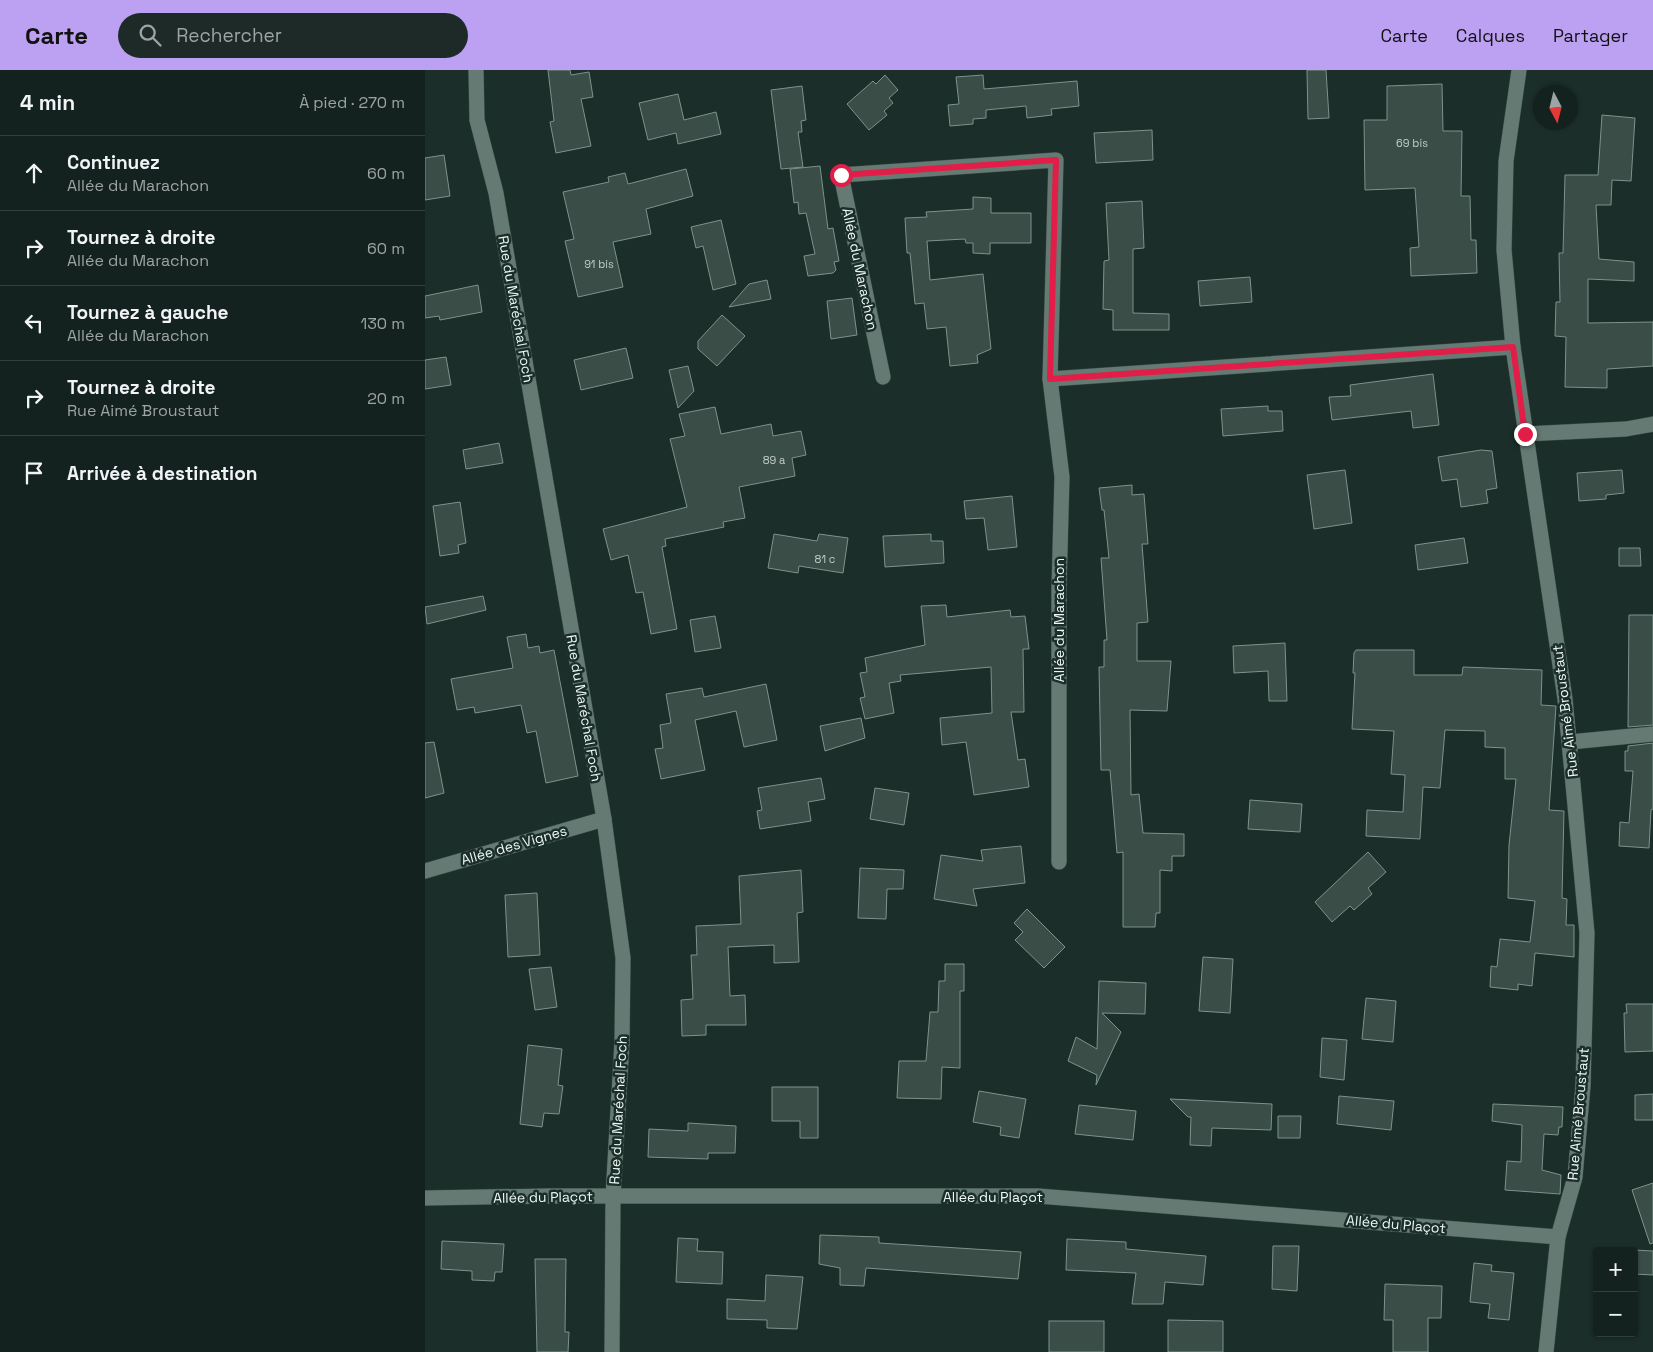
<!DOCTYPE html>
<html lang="fr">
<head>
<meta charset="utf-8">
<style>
  :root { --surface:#14221f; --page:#1d2a28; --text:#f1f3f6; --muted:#9da4a4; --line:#333f3d; --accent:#bca0f2 }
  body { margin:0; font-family:"Space Grotesk",sans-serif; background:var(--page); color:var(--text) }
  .controls { position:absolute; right:15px; bottom:15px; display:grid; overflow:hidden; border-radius:5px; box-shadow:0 1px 4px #0004 }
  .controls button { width:45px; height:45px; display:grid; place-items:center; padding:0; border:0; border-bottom:1px solid var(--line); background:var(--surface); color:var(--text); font:25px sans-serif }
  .compass { position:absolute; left:1108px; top:15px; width:45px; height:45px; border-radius:50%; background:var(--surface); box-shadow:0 1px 4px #0004; rotate:173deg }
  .stop { position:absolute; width:15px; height:15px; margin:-11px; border:4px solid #e11d48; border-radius:50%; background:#fff }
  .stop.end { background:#e11d48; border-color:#fff; box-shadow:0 1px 5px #0008 }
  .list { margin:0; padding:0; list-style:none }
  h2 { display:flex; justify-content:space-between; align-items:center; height:65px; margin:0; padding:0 20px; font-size:21px }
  h2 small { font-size:16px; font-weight:400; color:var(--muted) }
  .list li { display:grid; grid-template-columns:32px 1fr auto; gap:15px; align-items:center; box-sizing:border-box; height:75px; padding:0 20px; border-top:1px solid var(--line) }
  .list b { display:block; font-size:19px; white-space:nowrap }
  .list p { margin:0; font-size:16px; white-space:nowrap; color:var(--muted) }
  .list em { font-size:16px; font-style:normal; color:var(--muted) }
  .icon { flex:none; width:28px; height:28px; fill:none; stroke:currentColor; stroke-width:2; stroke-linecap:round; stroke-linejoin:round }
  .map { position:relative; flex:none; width:1228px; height:1282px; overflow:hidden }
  header { display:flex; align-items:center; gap:30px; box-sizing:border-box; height:70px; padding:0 25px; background:var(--accent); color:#111 }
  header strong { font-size:24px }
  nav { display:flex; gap:28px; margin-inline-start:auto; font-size:18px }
  .search { width:350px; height:45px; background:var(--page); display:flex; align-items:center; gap:12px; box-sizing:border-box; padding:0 18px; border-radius:28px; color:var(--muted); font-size:19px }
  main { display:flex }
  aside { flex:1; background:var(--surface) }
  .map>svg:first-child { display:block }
  .building { fill:#3a4d47; stroke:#7d938c }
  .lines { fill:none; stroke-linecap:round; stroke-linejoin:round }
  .street-casing { stroke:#384843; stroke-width:16 }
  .street { stroke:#657a73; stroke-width:15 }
  .route { stroke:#e11d48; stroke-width:6 }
  .labels { text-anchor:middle; stroke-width:5; stroke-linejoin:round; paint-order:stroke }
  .number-label { font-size:11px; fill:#c0cdc9 }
  .street-label { font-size:14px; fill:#edf8f4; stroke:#1b2e29 }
</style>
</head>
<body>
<header>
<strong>Carte</strong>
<div class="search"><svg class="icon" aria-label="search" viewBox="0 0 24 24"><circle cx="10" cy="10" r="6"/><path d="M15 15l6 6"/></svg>Rechercher</div>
<nav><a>Carte</a><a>Calques</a><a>Partager</a></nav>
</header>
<main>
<aside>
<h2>4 min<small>À pied · 270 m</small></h2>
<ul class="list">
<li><svg class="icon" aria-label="ahead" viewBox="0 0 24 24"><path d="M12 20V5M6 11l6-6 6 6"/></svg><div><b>Continuez</b><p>Allée du Marachon</p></div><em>60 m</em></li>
<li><svg class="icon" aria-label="right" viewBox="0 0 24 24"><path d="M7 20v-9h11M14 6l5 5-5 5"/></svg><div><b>Tournez à droite</b><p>Allée du Marachon</p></div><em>60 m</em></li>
<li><svg class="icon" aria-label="left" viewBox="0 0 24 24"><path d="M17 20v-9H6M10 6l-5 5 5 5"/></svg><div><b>Tournez à gauche</b><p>Allée du Marachon</p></div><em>130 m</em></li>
<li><svg class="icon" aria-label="right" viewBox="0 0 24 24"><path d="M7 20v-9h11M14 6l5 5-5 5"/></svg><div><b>Tournez à droite</b><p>Rue Aimé Broustaut</p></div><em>20 m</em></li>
<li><svg class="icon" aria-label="arrive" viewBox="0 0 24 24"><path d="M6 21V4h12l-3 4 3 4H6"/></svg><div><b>Arrivée à destination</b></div></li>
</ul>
</aside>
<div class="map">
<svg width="1228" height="1282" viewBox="0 0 1228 1282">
  <rect width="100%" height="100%" fill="#1b2e29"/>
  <g class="building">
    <polygon points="123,0 145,0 146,5 164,2 168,27 156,29 166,76 131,83 125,52 129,51"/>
    <polygon points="882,0 901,0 904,48 883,49"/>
    <polygon points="460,5 473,20 464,28 468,33 459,41 462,45 444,60 422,34 448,11 451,14"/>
    <polygon points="558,5 559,19 652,11 654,36 626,39 627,45 602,48 601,36 561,40 561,48 548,49 548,54 525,56 523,35 534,34 531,7"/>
    <polygon points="1017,14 1018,61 1037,61 1036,126 1045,126 1046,170 1051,170 1052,203 986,206 985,178 994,177 990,118 940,120 939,50 962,50 962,16"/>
    <polygon points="377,16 381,50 376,51 377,62 373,62 378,97 356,99 346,20"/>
    <polygon points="253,24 259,50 291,42 296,64 253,74 251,63 223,70 214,33"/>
    <polygon points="1177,45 1210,48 1206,111 1187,110 1186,135 1171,135 1174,189 1209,192 1209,211 1163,209 1163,253 1228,252 1228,296 1182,299 1182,318 1140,317 1141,267 1130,266 1131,232 1135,232 1134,183 1138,183 1140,105 1173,105"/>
    <polygon points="727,60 728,90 671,93 669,63"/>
    <polygon points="19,85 25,126 0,130 0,88"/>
    <polygon points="395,96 403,159 408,158 414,191 409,192 411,200 408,203 383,206 379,186 390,184 381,143 374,144 373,132 369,133 365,99"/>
    <polygon points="261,99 268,126 221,139 226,164 188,172 198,217 153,227 140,171 149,169 138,122 184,112 183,107 200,103 203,114"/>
    <polygon points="548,127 566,128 566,143 606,143 606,173 565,173 565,184 548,183 548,173 541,173 540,169 502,171 505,210 558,204 566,279 552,285 553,293 525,296 521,257 502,259 499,233 490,234 485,183 482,183 480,148 502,147 501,142 548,139"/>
    <polygon points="717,131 719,178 708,179 708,243 744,244 744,260 688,260 688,240 678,239 679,191 684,190 681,133"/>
    <polygon points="296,150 311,214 288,220 278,176 271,178 266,157"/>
    <polygon points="825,207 827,232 775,236 773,211"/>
    <polygon points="342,210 346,229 304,237 324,214"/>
    <polygon points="53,215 57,242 15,250 14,246 0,248 0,226"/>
    <polygon points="427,228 432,265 406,269 402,231"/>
    <polygon points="297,245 320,266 292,296 273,279 273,271"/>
    <polygon points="201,278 208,308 156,320 149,290"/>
    <polygon points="21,287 26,315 0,319 0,290"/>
    <polygon points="263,296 269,321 253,338 244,300"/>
    <polygon points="1008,304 1014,355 988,358 986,341 907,350 904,327 926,326 925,315"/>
    <polygon points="843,336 843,341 857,341 858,361 798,366 796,339"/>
    <polygon points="290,337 296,364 346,354 348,366 376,361 381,385 367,388 370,406 314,417 320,448 298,452 299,457 240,469 241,476 237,477 252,559 226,564 218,522 211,523 203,485 186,490 178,459 262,437 245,369 260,366 254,344"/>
    <polygon points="74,373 78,393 41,399 38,380"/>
    <polygon points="1056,380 1067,381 1072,418 1061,420 1063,433 1036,437 1032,409 1017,411 1013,387"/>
    <polygon points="920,400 927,453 889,459 882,405"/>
    <polygon points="1197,400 1199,423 1181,425 1181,429 1154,431 1152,403"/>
    <polygon points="707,415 707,425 719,424 723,474 717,474 723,552 712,553 712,591 746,591 742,641 705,640 706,725 714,724 718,763 759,764 759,786 747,786 747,801 735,800 735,843 731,843 730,857 698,857 698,782 692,783 685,700 676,700 674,597 679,597 679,570 682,570 676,488 684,488 679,440 677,440 674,418"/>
    <polygon points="587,426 592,477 563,480 559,448 541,449 539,431"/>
    <polygon points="35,432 41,473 33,475 34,483 15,486 8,436"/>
    <polygon points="349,464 392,471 394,464 423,468 418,503 374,496 373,503 343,498"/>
    <polygon points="506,464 506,471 518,471 519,493 460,497 458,466"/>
    <polygon points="1039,468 1043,493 993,500 990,475"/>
    <polygon points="1194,478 1215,478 1216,496 1194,496"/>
    <polygon points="58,526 61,540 2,554 0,537"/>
    <polygon points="521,535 522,547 585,540 586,547 600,546 604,579 598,579 599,642 586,642 593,690 600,689 604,717 549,725 541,672 517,675 515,648 567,643 566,597 475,605 476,611 464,613 469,643 440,649 435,628 440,627 435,603 442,602 440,588 500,575 496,536"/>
    <polygon points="1204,545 1228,545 1228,655 1203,657"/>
    <polygon points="290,546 296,578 270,582 265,550"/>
    <polygon points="101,564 103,578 114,576 115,583 129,580 153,706 121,713 111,661 102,663 96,635 50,643 49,637 32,640 26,609 88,598 82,567"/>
    <polygon points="860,573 862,631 844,631 843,601 809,603 808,576"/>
    <polygon points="931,580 989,580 989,605 1037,605 1038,597 1117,600 1116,635 1131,636 1124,740 1139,741 1137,828 1142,829 1141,855 1149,855 1149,887 1110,883 1107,916 1093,914 1093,920 1065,917 1066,896 1072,897 1075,869 1105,872 1110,831 1083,828 1084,775 1091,709 1080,709 1080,678 1060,677 1060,661 1020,660 1015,718 998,717 995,769 941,766 942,740 978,742 980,705 966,704 969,661 927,659 930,603 928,603 929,583"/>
    <polygon points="341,614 352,670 319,677 311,641 270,650 280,700 236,709 230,679 238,678 235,655 246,653 241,624 277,618 279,627"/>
    <polygon points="436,648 440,668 400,681 395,656"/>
    <polygon points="9,672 19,723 0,728 0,673"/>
    <polygon points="1228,673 1228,739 1226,740 1224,778 1194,776 1195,752 1204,753 1208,701 1200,701 1200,681 1203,681 1203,676"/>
    <polygon points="396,708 400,729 383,732 386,751 335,759 332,741 337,740 333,718"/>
    <polygon points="450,718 484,723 479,755 445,749"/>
    <polygon points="825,730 877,734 875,762 823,759"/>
    <polygon points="596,776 600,813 548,819 552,836 509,829 516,785 558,791 556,780"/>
    <polygon points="943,782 961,802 943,818 947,824 929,840 925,836 907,852 890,832"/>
    <polygon points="435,798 479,800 478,819 462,819 461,849 433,848"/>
    <polygon points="376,800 378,842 372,843 374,892 349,893 349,875 303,877 305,926 320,925 321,955 281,955 281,965 257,966 256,930 268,929 266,885 272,885 271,856 316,854 314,806"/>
    <polygon points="112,823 115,885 83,887 80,825"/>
    <polygon points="602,839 640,877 619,898 590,870 598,862 589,853"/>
    <polygon points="778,887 808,889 805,943 774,941"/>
    <polygon points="520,894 539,894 539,921 535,921 535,998 517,997 516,1029 472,1028 474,991 501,991 505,942 513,942 514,911 520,911"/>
    <polygon points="126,897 132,937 110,940 104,899"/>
    <polygon points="674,911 721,913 720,944 677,943 696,962 671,1015 672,1005 643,991 651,967 672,979"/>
    <polygon points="941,928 971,931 968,972 937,969"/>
    <polygon points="1201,934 1228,934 1228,981 1200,982 1199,943 1202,943"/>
    <polygon points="897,968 922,970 919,1010 895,1007"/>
    <polygon points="103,975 137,979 133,1015 138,1016 134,1044 119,1043 117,1057 95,1054"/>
    <polygon points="347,1017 393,1017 393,1068 375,1068 375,1051 347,1051"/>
    <polygon points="554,1021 601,1029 594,1068 575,1065 576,1057 548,1052"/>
    <polygon points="1228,1024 1228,1050 1210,1050 1210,1025"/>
    <polygon points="914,1026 969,1031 966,1060 912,1054"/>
    <polygon points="745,1029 847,1034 846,1060 787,1058 786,1076 765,1075 766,1047 763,1047"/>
    <polygon points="1068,1034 1138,1037 1137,1057 1134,1057 1133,1065 1119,1064 1117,1100 1136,1105 1135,1124 1080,1120 1082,1091 1096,1092 1097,1055 1067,1051"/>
    <polygon points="654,1035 711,1041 708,1070 650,1064"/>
    <polygon points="853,1046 876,1046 875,1068 853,1068"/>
    <polygon points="263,1053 311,1056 310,1083 283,1083 283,1089 223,1087 224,1059 263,1061"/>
    <polygon points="1228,1113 1228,1173 1225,1174 1207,1120"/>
    <polygon points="395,1165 454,1167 454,1173 596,1182 593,1209 441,1198 439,1216 415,1215 415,1198 394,1194"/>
    <polygon points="253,1168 273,1169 272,1181 298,1182 297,1214 251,1212"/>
    <polygon points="642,1169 701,1172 701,1179 781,1186 778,1215 740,1212 738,1234 707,1234 711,1203 641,1200"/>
    <polygon points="17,1171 79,1174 77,1202 70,1202 69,1211 47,1210 47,1201 16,1199"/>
    <polygon points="848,1176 874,1176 872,1221 847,1219"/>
    <polygon points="1209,1180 1228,1181 1228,1205 1209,1204"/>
    <polygon points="110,1189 141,1189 140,1262 144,1262 143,1282 112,1282"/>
    <polygon points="1049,1193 1067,1195 1066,1201 1089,1203 1084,1250 1063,1248 1065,1234 1045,1232"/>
    <polygon points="341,1205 378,1207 372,1259 342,1258 342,1250 302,1249 302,1229 340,1231"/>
    <polygon points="960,1214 1017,1216 1016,1248 1003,1248 1003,1282 968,1282 968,1250 959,1250"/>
    <polygon points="743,1250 798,1251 798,1282 743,1282"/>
    <rect x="624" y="1251" width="55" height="31"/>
  </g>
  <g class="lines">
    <defs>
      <g id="street">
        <polyline points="51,0 52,50 71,123 179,749 198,888 197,972 188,1126 187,1282"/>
        <polyline points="1094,0 1081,91 1079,180 1088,277 1140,629 1162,863 1158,1016 1150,1107 1133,1167 1121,1282"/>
        <polyline points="458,307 416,105 631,90 625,309"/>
        <polyline points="1100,364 1201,359 1228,354"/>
        <polyline points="1145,672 1228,664"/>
        <polyline points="634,792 634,518 637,407 625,309 1088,277"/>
        <polyline points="0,801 179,749"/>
        <polyline points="0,1128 123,1126 613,1126 1133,1167"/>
      </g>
    </defs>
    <use href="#street" class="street-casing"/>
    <use href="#street" class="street"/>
  </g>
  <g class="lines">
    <polyline class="route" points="416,105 631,90 625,309 1088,277 1100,364"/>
  </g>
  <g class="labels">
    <g class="number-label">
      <text x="987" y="77">69 bis</text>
      <text x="174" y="198">91 bis</text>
      <text x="349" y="394">89 a</text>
      <text x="400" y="493">81 c</text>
    </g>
    <g class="street-label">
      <text transform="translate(435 199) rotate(78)" y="5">Allée du Marachon</text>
      <text transform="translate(91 239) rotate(80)" y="5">Rue du Maréchal Foch</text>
      <text transform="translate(634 550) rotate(-90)" y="5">Allée du Marachon</text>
      <text transform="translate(159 638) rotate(80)" y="5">Rue du Maréchal Foch</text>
      <text transform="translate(1140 641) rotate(-97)" y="5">Rue Aimé Broustaut</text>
      <text transform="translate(89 775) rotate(-16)" y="5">Allée des Vignes</text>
      <text transform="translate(193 1040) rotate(-87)" y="5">Rue du Maréchal Foch</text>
      <text transform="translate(1153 1044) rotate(-85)" y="5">Rue Aimé Broustaut</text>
      <text transform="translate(118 1127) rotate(-1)" y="5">Allée du Plaçot</text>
      <text x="568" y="1132">Allée du Plaçot</text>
      <text transform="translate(971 1154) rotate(5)" y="5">Allée du Plaçot</text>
    </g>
  </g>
</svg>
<div class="controls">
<button>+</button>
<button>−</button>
</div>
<svg class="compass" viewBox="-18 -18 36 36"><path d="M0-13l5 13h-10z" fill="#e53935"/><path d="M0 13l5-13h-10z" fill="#9da4a4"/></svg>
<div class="stop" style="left:416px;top:105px"></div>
<div class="stop end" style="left:1100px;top:364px"></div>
</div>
</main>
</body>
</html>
